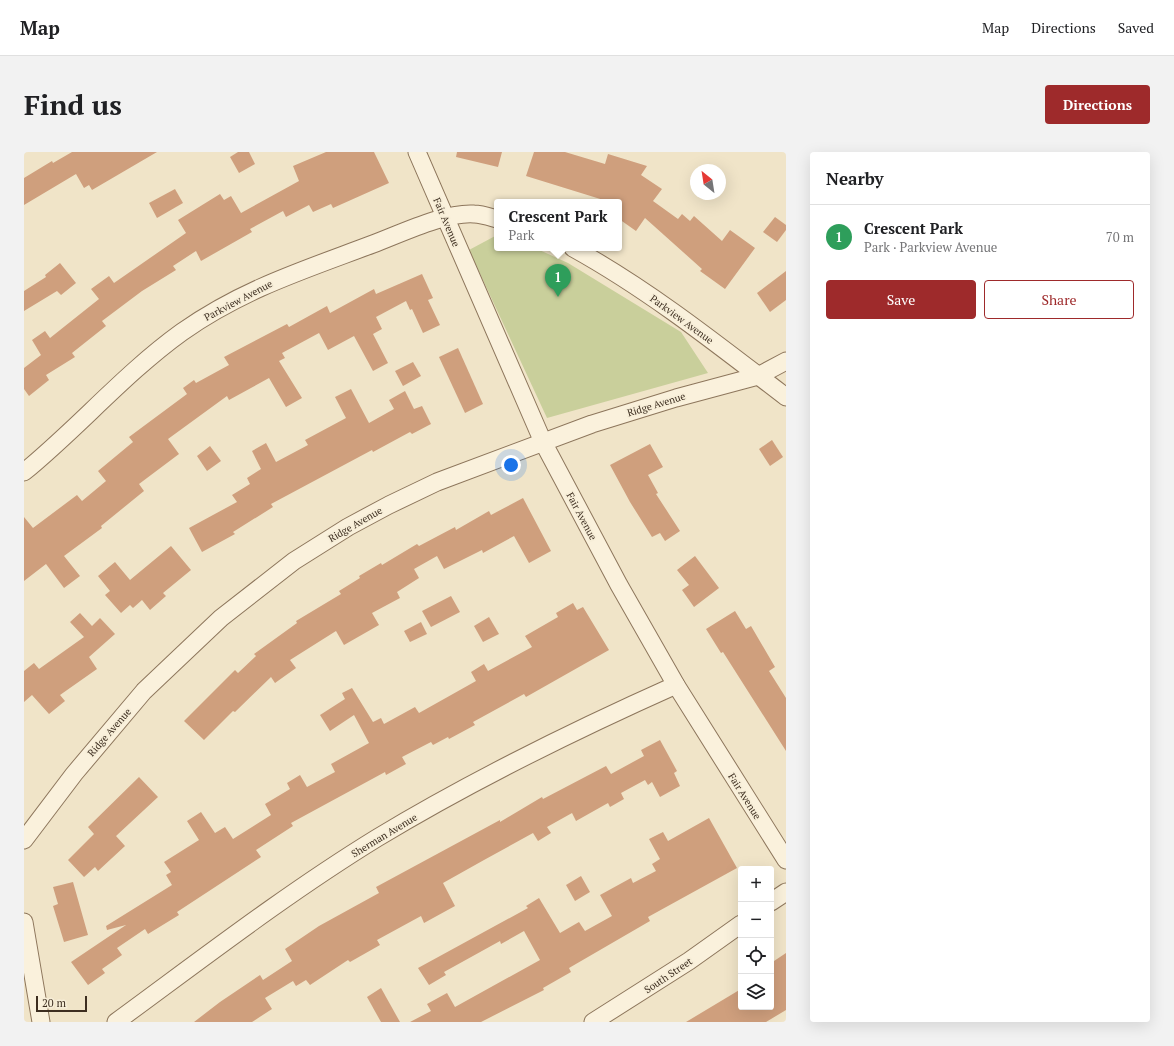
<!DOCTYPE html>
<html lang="en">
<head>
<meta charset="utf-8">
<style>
  :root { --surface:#fff; --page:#f2f2f2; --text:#202124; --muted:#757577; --line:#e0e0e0; --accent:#9e2a2b }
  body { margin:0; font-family:"PT Serif",serif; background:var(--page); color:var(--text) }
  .controls { position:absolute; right:12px; bottom:12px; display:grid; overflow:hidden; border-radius:4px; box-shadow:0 4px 16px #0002 }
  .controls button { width:36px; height:36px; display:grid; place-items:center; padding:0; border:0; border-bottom:1px solid var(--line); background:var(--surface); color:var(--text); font:20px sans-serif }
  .compass { position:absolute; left:666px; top:12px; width:36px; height:36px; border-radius:50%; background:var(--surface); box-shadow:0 4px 16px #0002; rotate:330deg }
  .scale { position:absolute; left:12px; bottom:10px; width:51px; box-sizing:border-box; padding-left:4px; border:2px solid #3d2e20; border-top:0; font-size:11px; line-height:14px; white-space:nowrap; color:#3d2e20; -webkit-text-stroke:3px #f7eed8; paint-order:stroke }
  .you { position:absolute; left:487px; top:313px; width:14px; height:14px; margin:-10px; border:3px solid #fff; border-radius:50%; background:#1a73e8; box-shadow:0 0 0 6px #1a73e833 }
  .badge { display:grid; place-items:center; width:26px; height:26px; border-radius:50%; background:var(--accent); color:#fff; font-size:13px; font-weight:700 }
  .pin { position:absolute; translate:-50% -33px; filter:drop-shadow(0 1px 2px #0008) }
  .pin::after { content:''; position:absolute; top:21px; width:14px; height:12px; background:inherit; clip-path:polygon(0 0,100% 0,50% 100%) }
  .popup { position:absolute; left:470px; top:47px; width:128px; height:52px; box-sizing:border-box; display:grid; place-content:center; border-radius:4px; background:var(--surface); filter:drop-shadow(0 1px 3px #0005); font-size:13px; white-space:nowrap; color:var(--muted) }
  .popup b { font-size:15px; color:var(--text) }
  .popup::after { content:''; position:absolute; left:50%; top:100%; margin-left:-8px; border:8px solid transparent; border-top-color:var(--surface) }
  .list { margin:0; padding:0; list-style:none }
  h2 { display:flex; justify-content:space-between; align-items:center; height:52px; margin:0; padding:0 16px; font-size:17px }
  h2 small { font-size:13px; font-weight:400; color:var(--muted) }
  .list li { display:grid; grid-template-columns:26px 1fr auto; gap:12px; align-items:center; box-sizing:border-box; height:64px; padding:0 16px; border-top:1px solid var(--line) }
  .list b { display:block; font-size:15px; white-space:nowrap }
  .list p { margin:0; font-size:13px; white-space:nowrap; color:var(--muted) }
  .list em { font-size:13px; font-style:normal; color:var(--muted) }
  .actions { display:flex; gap:8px; padding:12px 16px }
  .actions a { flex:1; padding:9px 0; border:1px solid var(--accent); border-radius:4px; text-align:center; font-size:14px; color:var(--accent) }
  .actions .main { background:var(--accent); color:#fff }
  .icon { flex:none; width:22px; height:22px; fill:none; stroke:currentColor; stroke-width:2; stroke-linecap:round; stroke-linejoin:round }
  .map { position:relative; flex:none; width:762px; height:870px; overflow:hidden; border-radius:4px }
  header { display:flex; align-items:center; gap:24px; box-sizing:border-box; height:56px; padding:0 20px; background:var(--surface); border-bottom:1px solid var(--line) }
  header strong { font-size:19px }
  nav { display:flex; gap:22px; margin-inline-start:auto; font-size:14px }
  .intro { display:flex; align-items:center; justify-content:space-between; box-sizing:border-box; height:96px; padding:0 24px }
  h1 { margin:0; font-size:28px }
  .button { padding:10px 18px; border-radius:4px; background:var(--accent); color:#fff; font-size:14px; font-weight:700 }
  main { display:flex; gap:24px; padding:0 24px }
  aside { flex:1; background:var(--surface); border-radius:4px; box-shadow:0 4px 16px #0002 }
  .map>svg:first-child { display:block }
  .green { fill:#c9cf9b }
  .building { fill:#cf9f7d }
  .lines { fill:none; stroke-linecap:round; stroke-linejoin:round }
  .minor-casing { stroke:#8d765c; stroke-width:19 }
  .minor { stroke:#faf1dc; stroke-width:17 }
  .labels { text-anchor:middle; stroke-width:3.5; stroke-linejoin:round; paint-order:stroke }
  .street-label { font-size:10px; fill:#3d2e20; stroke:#f7eed8 }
</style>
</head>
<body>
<header>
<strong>Map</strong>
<nav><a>Map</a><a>Directions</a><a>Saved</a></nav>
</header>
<div class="intro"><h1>Find us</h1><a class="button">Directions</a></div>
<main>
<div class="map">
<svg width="762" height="870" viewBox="0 0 762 870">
  <rect width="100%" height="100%" fill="#f0e4c8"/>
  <polygon class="green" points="473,83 473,96 511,96 544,111 657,180 684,221 523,266 445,98"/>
  <g class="building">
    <polygon points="48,0 133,0 68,38 65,33 60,36 52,22 0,53 0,26 28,9 29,11"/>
    <polygon points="214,0 225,0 231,12 215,21 206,5"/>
    <polygon points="302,0 350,0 365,31 309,56 307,52 289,60 285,53 262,65 259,59 226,77 228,80 177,109 172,99 149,114 152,118 118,139 78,169 82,174 48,201 51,205 22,223 25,228 5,244 0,237 0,216 17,203 8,188 21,179 26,186 75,147 67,137 85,124 90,131 162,81 154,68 196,42 200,48 207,44 217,61 275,29 269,14"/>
    <polygon points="433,0 478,0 474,15 432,5"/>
    <polygon points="510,0 541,0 581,12 584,2 623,14 617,23 638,37 629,49 654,67 658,62 666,69 670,64 698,89 706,78 731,96 701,137 676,119 678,117 621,66 612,79 595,67 595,50 586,50 502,24"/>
    <polygon points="151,37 159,51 133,66 125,51"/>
    <polygon points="751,65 762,73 762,78 753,90 739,80"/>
    <polygon points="36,111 52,131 37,143 33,139 0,159 0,139 22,125 21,123"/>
    <polygon points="762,119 762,148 746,160 733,141"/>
    <polygon points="398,122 409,146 404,148 416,173 399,181 388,157 386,158 382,149 352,165 358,177 349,182 364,211 349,219 330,184 304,198 295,181 258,201 261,206 255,209 278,246 262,255 245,226 205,248 203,244 144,287 155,302 115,332 120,339 77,374 78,376 40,404 56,424 40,436 22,412 0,429 0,365 9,376 53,343 58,349 82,329 74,319 109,290 105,285 163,242 159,236 170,228 172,231 205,213 200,205 263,172 265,175 303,154 306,161 350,137 352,142"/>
    <polygon points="434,196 459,252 441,261 415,205"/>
    <polygon points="389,210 397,224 379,234 371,219"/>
    <polygon points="327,237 345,271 370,257 365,248 381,239 390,257 398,254 407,272 388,282 386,280 349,300 348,298 247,352 249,355 209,380 211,382 178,400 165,376 213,350 208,343 226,332 223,326 237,317 228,299 242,291 252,310 284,293 281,288 322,266 311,245"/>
    <polygon points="748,288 759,305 746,314 735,297"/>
    <polygon points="626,292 639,315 624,323 634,341 632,342 656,379 641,389 636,381 628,385 606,350 586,313"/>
    <polygon points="186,294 197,309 183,319 173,304"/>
    <polygon points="499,346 527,399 505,411 490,384 459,401 458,398 420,417 413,404 390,417 395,426 373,440 376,446 348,461 355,473 320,493 312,479 266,508 272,516 251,531 247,525 211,560 209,559 180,588 160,569 211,518 214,521 232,504 230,502 273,471 272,469 317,442 315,439 336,426 335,424 357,411 358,413 393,392 395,394 431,375 432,378 465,359 467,363"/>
    <polygon points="147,394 167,418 139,441 142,444 126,458 118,448 109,456 106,453 97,461 81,443 86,439 74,424 91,410 106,428"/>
    <polygon points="671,404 695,436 670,455 658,438 665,433 653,418"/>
    <polygon points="427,444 436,460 407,475 398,459"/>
    <polygon points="549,451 553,458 559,455 585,498 502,545 500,542 449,570 451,573 425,587 424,585 409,593 407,590 378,605 382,612 362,623 361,620 267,671 269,674 232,698 237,705 153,760 155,763 124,782 121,777 93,796 98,803 78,817 81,821 64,833 47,810 102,773 83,778 82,774 148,733 142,723 147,720 140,710 175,688 163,669 177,660 191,681 201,675 209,687 247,663 241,652 266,637 263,631 276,623 283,635 311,620 307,612 345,591 330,563 306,579 296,563 321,547 318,541 328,536 349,570 357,566 360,572 391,555 395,561 452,529 447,520 460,512 464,519 508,495 501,484 534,465 532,461"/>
    <polygon points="711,459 722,477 727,474 751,515 745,519 762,546 762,599 699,500 697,501 682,477"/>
    <polygon points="56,461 68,474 76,466 91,482 65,505 73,517 36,543 41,549 25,562 8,543 0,550 0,519 10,511 15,517 60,485 46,470"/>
    <polygon points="465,465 475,482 459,490 450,474"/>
    <polygon points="397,470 403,482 386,490 380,479"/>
    <polygon points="636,588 653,619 650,621 656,634 636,645 628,630 624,633 621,628 597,641 600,647 586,655 584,651 552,669 548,661 523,675 527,681 514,689 509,681 460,708 419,731 431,754 400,771 397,764 353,788 356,793 326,810 324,808 286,833 282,828 272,834 269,829 241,846 248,857 228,870 170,870 196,850 236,823 239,828 268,809 261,797 295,774 355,741 352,735 476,668 476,670 518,645 519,647 582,614 587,622 620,604 617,598"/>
    <polygon points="115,625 134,645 92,684 101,694 74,719 71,715 60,725 44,708 70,682 64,675"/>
    <polygon points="685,666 713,716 624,765 626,769 545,816 547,820 519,836 520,838 457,870 386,870 407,859 403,852 423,841 431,855 516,808 500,779 477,792 476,789 420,820 422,823 405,833 394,816 504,756 502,754 515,746 536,781 555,770 561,779 588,764 576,743 607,726 609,731 632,719 628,712 636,707 625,687 639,680 644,689"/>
    <polygon points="557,724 566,740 551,749 542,733"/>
    <polygon points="49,730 64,783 40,790 29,754 34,752 29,735"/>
    <polygon points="762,801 762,858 742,870 662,870 717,837 717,855 747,855 747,811"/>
    <polygon points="357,836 376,870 357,870 343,845"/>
  </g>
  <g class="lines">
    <defs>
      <g id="minor">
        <polyline points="393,0 519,290 595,433 652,533 762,708"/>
        <path d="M 549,96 C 625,138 693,192 762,245"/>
        <path d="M 0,320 C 54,276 101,221 158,180 C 219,137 280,118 349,92 C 376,82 421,60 450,62 C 457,62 466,65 473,67"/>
        <polyline points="0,688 50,622 120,539 197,466 270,409 324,375 365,353 413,330 568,272 652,246 734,224 762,209"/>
        <polyline points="747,750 762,740"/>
        <polyline points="0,770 17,870"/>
        <path d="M 92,870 C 178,807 262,742 353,686 C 449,628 549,579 652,533"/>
        <polyline points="569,870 665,809 717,772"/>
      </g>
    </defs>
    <use href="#minor" class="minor-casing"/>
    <use href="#minor" class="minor"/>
  </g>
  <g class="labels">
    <g class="street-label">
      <text transform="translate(423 70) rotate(67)" y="4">Fair Avenue</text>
      <text transform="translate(214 148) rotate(-28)" y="4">Parkview Avenue</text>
      <text transform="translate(658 167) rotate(36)" y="4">Parkview Avenue</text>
      <text transform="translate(632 252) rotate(-17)" y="4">Ridge Avenue</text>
      <text transform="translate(558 364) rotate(62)" y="4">Fair Avenue</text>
      <text transform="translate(331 372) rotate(-30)" y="4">Ridge Avenue</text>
      <text transform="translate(85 580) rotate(-49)" y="4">Ridge Avenue</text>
      <text transform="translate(721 644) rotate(58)" y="4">Fair Avenue</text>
      <text transform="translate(360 683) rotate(-31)" y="4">Sherman Avenue</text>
      <text transform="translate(644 823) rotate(-34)" y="4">South Street</text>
    </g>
  </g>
</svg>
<div class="controls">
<button>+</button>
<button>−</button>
<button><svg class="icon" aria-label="locate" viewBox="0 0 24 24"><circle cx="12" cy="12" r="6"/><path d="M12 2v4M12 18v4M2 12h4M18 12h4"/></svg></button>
<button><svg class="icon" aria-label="layers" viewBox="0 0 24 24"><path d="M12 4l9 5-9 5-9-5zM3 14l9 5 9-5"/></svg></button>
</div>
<svg class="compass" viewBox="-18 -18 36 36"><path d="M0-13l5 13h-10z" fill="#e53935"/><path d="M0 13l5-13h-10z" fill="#757577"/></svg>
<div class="scale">20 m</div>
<div class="you"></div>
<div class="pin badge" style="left:534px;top:145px;background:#2e9e5b">1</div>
<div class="popup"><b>Crescent Park</b>Park</div>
</div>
<aside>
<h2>Nearby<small></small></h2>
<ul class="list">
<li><span class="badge" style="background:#2e9e5b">1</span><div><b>Crescent Park</b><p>Park · Parkview Avenue</p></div><em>70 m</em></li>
</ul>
<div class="actions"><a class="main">Save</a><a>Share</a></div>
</aside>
</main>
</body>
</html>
